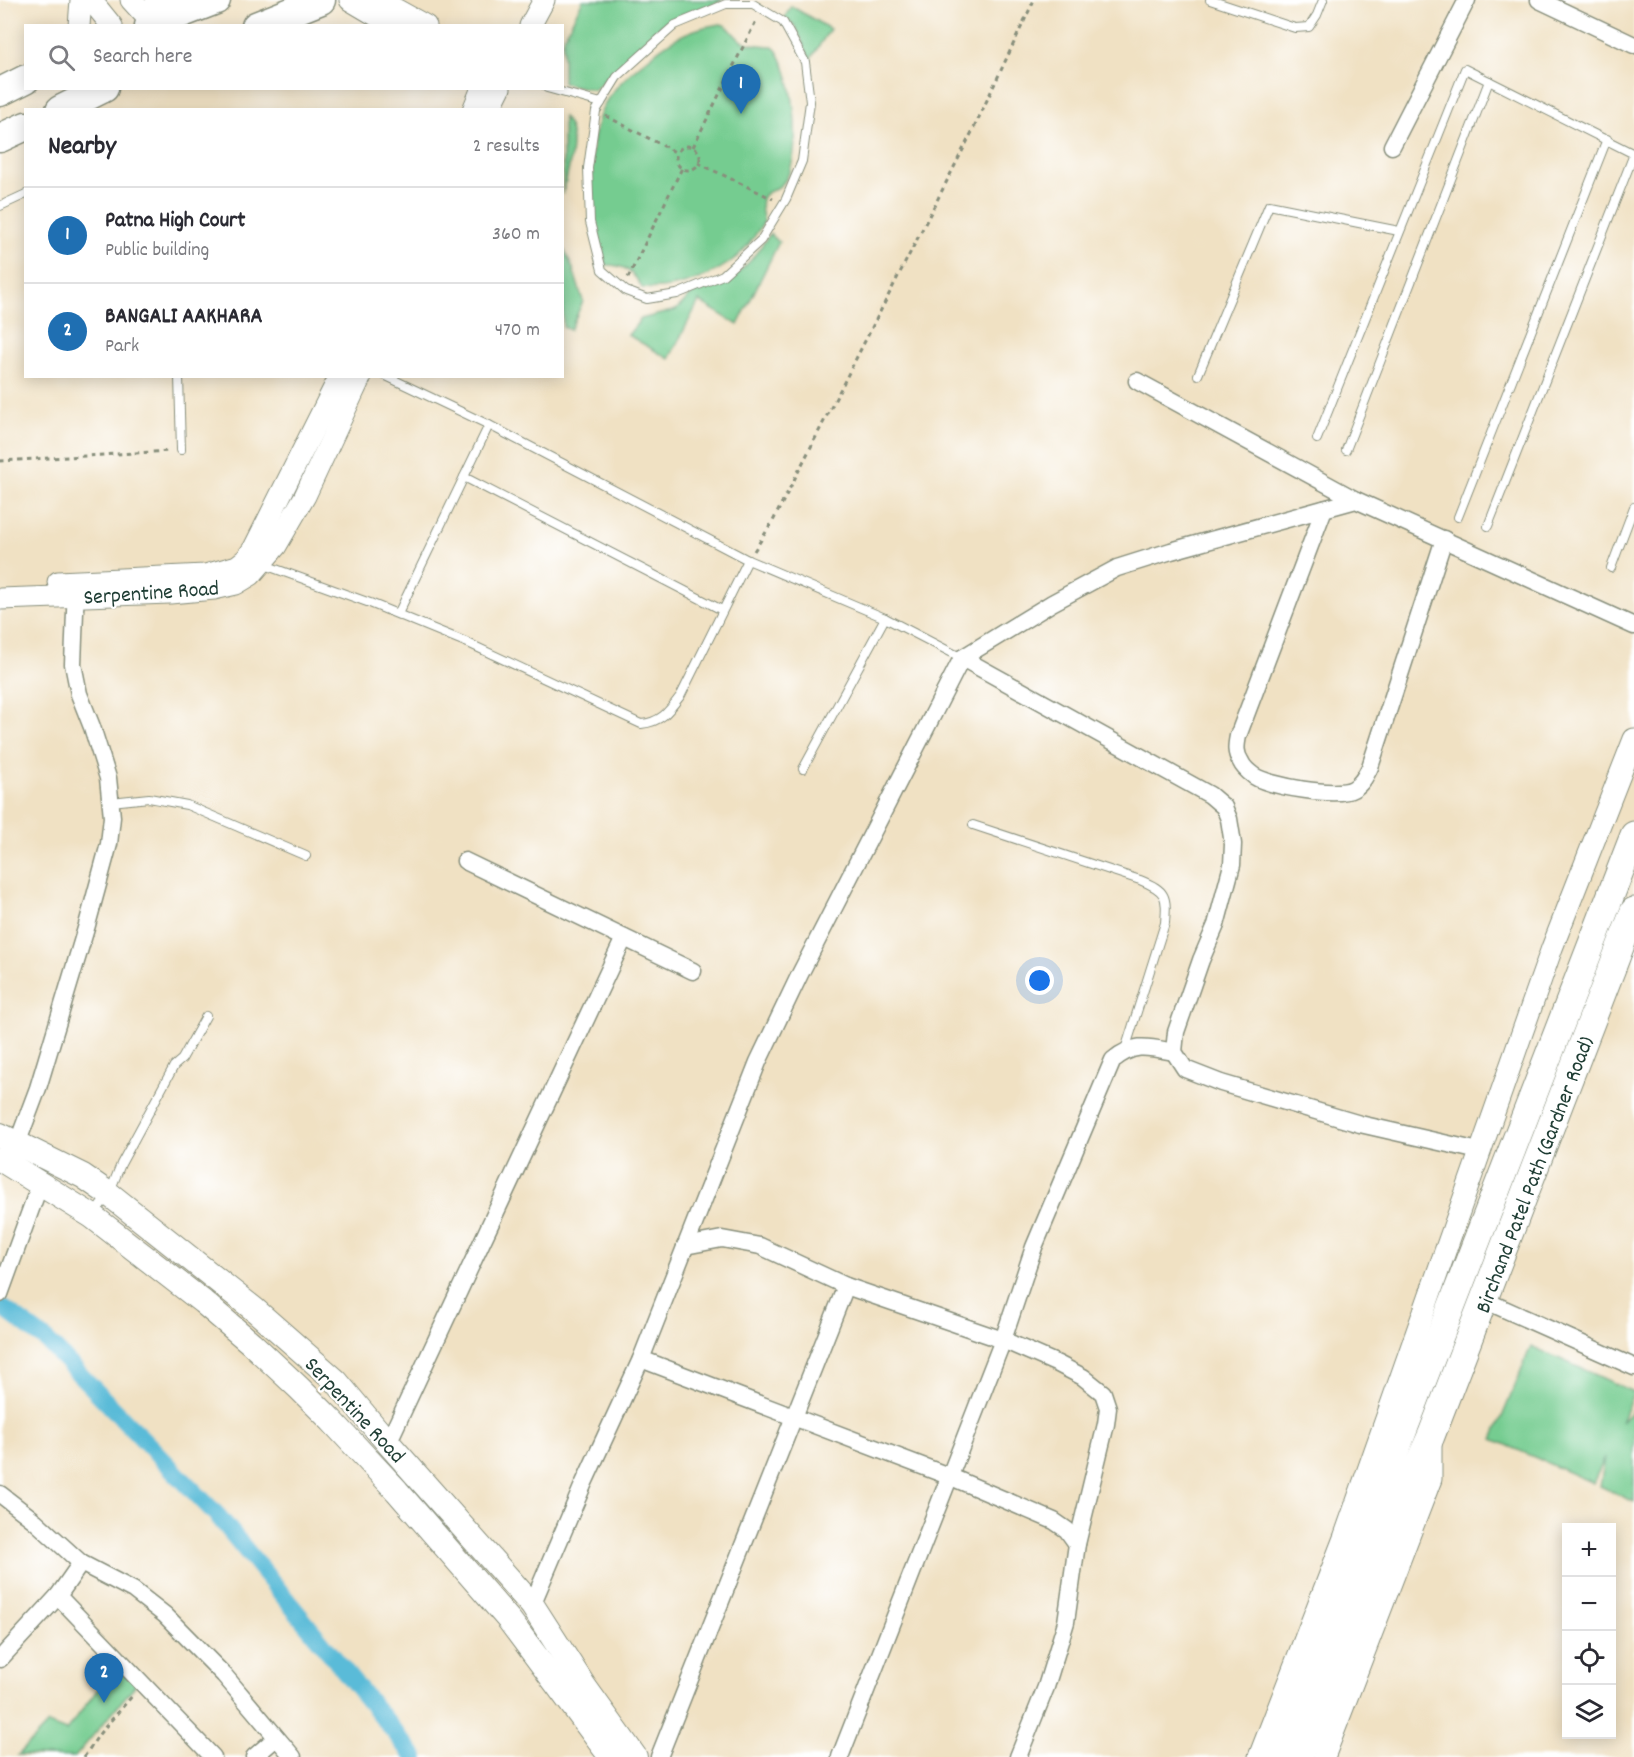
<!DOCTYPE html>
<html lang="en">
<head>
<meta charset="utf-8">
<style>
  :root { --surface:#fff; --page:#f7f7f7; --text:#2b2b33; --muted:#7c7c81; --line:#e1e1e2; --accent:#1f6fb2 }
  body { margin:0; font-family:Dekko,sans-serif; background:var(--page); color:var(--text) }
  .controls { position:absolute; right:18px; bottom:18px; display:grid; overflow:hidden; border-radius:0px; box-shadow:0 3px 15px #0003 }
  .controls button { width:54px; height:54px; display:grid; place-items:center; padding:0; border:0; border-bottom:2px solid var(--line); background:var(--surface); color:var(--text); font:30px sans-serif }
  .you { position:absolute; left:1040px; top:981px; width:21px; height:21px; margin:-15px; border:4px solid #fff; border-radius:50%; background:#1a73e8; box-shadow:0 0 0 9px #1a73e833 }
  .badge { display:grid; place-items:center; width:39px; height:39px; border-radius:50%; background:var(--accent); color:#fff; font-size:20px; font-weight:700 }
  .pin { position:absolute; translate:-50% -50px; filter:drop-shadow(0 2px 3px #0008) }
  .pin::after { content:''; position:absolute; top:32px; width:21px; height:18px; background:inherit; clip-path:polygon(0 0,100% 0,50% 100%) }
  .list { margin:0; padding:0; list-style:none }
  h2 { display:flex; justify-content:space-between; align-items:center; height:78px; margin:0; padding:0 24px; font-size:26px }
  h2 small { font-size:20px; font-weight:400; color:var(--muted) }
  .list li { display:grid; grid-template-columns:39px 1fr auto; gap:18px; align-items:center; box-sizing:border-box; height:96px; padding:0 24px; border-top:2px solid var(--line) }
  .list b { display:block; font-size:22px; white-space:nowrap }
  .list p { margin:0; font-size:20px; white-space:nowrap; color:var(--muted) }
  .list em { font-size:20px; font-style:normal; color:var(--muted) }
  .icon { flex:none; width:33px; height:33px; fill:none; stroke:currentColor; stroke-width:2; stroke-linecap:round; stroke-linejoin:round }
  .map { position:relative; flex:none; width:1634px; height:1757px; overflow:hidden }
  .search { position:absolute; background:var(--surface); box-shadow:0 3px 15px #0003; left:24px; top:24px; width:540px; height:66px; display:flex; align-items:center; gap:15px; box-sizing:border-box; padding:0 21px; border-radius:0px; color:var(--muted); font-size:22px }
  .panel { position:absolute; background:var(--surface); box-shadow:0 3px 15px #0003; left:24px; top:108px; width:540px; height:270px; border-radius:0px }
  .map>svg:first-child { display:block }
  .green { fill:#75cc90; stroke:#4a8462; stroke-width:1.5 }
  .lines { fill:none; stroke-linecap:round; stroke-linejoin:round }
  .canal { stroke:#5abbd8; stroke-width:18 }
  .service-casing { stroke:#888f7c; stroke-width:10 }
  .minor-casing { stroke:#888f7c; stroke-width:19 }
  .tertiary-casing { stroke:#888f7c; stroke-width:23 }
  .secondary-casing { stroke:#888f7c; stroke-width:26 }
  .primary-casing { stroke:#888f7c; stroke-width:29 }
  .trunk-casing { stroke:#888f7c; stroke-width:31 }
  .path { stroke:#888f7c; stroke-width:3; stroke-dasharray:4.5 4.5; stroke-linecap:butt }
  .service { stroke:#fff; stroke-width:8 }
  .minor { stroke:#fff; stroke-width:16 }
  .tertiary { stroke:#fff; stroke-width:21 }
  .secondary { stroke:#fff; stroke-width:24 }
  .primary { stroke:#fff; stroke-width:27 }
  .trunk { stroke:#fff; stroke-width:28 }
  .labels { text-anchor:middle; stroke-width:4.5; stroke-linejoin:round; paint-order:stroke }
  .street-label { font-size:22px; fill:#1f3d34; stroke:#fff }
</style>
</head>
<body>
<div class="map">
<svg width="1634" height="1757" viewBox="0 0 1634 1757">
  <rect width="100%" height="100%" fill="#fff"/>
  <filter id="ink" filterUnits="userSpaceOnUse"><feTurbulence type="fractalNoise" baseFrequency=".0167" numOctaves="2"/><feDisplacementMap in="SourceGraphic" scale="12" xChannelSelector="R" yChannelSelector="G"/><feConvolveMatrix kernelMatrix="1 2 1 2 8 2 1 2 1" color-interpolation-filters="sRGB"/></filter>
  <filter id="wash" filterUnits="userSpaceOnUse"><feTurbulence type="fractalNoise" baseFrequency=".008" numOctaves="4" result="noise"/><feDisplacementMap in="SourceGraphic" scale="24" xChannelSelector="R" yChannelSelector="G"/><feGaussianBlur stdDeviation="1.35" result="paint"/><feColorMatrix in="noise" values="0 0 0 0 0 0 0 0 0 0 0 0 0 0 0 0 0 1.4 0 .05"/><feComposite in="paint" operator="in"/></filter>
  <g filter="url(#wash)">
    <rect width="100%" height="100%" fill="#f0e1c3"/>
    <g class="green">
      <path d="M 583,0 L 723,0 C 708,9 690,10 675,18 C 652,29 639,47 622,64 C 613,73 603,82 594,90 L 563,83 L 563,39 Z"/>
      <polygon points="791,6 830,29 810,60 796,27 785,17"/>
      <path d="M 721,24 C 729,26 730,30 736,36 C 746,46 760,45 773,46 C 795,70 803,151 786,179 C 774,199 754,182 764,222 C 756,234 749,246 738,256 C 713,277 675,291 642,288 C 633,271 625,265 606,265 C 600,249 594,233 592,217 C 588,184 590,123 609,97 C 621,80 636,68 652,55 C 672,38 694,27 721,24 Z"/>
      <path d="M 563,117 C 581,135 567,173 563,194 Z"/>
      <polygon points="770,234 779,242 738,325 699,301 669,359 628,335 641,319 676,310 694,292 729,279 739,272 751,260"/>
      <polygon points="563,247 573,269 583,301 570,330 563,327"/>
      <polygon points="1531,1346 1634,1392 1621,1422 1634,1409 1634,1502 1600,1486 1605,1458 1593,1483 1493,1439"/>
      <polygon points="117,1664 138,1682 75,1757 18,1755 48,1724 66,1731"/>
    </g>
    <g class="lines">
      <polyline class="canal" points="0,1306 45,1339 218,1516 415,1757"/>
    </g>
  </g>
  <g filter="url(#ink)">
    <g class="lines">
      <defs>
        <g id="service">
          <polyline points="1210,0 1295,28 1309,27 1317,15 1323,0"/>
          <polygon points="726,4 753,4 783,22 805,62 810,102 802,161 786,199 761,240 723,275 677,294 647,299 626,291 602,270 590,222 588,168 596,111 617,77 675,25"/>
          <polyline points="547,88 601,103"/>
          <polyline points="0,206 26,194"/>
          <polyline points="1198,375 1269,205 1399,231"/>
          <polyline points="179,376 181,450"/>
          <polyline points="386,376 489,425 748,560 885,618 962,658"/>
          <polyline points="1317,439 1465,69 1634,154"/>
          <polyline points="1346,450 1489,81"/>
          <polyline points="464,477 722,610"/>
          <polyline points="1458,517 1607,139"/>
          <polyline points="1488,526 1634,154"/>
          <path d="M 262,564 L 370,603 L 468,643 L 641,724 C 662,722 669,711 681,695 L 748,560"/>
          <polyline points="1611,568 1634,507"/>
          <polyline points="398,614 489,425"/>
          <polyline points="803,769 885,618"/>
          <polyline points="111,802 149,798 187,805 306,856"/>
          <path d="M 973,825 L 1140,880 C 1167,891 1167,896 1165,923 L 1125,1050"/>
          <polyline points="94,1214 109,1194 121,1164 174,1066 182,1059 206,1016"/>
        </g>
        <g id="minor">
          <polyline points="1539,0 1634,45"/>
          <polyline points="1392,146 1467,0"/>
          <polyline points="1137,381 1356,500"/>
          <path d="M 1324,509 L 1238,736 C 1236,746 1235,753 1241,762 C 1243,767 1250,773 1254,776 C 1269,786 1337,798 1353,789 C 1362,784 1366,775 1370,767 L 1444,539"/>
          <polyline points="962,658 1210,795 1224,807 1229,819 1233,844 1232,865 1216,925 1201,960 1176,1032 1174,1052 1185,1069 1221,1083 1360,1124 1479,1151"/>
          <polyline points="465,861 693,971"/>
          <polyline points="17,1144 38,1088 87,925 109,844 112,817 108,778 92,727 79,694 73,664 76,585"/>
          <polyline points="685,1246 722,1239 760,1246 846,1286 1003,1340 1058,1364 1083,1377 1103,1393 1108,1408 1106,1424 1077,1544 1066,1622 1046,1687 1018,1757"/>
          <polyline points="0,1294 40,1184"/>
          <polyline points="1484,1300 1634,1367"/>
          <polyline points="641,1359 951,1477 1054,1521 1067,1530 1077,1544"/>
          <polyline points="388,1443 624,938"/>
          <polyline points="0,1494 35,1521 81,1563 133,1590 165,1615 224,1675 293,1757"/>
          <polyline points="58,1596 213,1757"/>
          <polyline points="532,1605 583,1485 641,1359 758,1062 800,974 962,658 1052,603 1117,568 1171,551 1356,500 1634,626"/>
          <polyline points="0,1659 58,1596 81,1563"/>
          <polyline points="254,1757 276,1738"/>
          <polyline points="659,1757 846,1286"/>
          <path d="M 840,1757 L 1003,1340 L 1034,1247 L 1113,1060 C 1135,1042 1148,1047 1174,1052"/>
        </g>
        <g id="tertiary">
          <polyline points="91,0 112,26"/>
          <polyline points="131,0 153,24"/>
          <polyline points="156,0 165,3 197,3"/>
          <polyline points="350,0 394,26"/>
          <polyline points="379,0 426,26"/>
          <polyline points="79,26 81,0"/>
          <polyline points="530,26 544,0"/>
          <polyline points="473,110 482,88"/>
          <polyline points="489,110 500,88"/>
          <polyline points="58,582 205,575 237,566 246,559 254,548 340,376"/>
          <polyline points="0,599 170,593 214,589 236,584 251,575 276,546 305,496 361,376"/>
          <polyline points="1259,1757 1344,1538 1552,948 1634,739"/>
          <polyline points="1324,1757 1431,1479 1431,1442"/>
        </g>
        <g id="secondary">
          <polyline points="0,1135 83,1176 109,1194 255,1310 336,1381 388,1443 532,1605 584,1686 635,1757"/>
          <polyline points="0,1159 92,1216 203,1302 251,1343 299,1388 332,1421 397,1491 509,1620 611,1757"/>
        </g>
        <g id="primary">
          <polyline points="1277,1757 1634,835"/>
          <polyline points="1299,1757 1383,1545 1431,1436 1634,911"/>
        </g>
        <g id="trunk">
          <polyline points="149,26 216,0"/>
          <polyline points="256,26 321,0"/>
          <polyline points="0,92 26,79"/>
          <polyline points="60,110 104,88"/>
          <polyline points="0,138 26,126"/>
        </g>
      </defs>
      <use href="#service" class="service-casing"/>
      <use href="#minor" class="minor-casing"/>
      <use href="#tertiary" class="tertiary-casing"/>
      <use href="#secondary" class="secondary-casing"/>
      <use href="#primary" class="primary-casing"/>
      <use href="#trunk" class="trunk-casing"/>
      <g class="path">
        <polyline points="606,116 677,153"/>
        <circle cx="688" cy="158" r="12"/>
        <polyline points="693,147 757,19"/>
        <polyline points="698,163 773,199"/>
        <polyline points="628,278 682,168"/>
        <polyline points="0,461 169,451"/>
        <polyline points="754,551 773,521 973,130 1034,0"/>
        <polyline points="84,1757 100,1733 133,1695"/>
      </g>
      <use href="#service" class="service"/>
      <use href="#minor" class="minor"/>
      <use href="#tertiary" class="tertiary"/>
      <use href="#secondary" class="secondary"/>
      <use href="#primary" class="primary"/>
      <use href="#trunk" class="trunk"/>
    </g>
  </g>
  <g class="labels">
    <g class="street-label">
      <text transform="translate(151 591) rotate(-4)" y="8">Serpentine Road</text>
      <text transform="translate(1533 1174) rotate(-69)" y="8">Birchand Patel Path (Gardner Road)</text>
      <text transform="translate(356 1409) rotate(47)" y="8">Serpentine Road</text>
    </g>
  </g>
</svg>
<div class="controls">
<button>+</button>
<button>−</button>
<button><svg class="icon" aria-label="locate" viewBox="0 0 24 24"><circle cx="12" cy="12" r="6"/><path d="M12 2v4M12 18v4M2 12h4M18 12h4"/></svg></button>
<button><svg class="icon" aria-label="layers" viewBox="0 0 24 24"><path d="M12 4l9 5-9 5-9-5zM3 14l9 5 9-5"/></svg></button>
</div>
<div class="you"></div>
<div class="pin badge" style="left:741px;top:114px">1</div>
<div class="pin badge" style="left:104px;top:1703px">2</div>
<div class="search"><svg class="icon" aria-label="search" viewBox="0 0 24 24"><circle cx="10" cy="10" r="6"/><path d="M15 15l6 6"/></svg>Search here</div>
<section class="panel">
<h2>Nearby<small>2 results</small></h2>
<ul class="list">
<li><span class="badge">1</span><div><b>Patna High Court</b><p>Public building</p></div><em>360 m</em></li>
<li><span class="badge">2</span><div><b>BANGALI AAKHARA</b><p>Park</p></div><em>470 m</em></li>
</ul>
</section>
</div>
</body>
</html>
